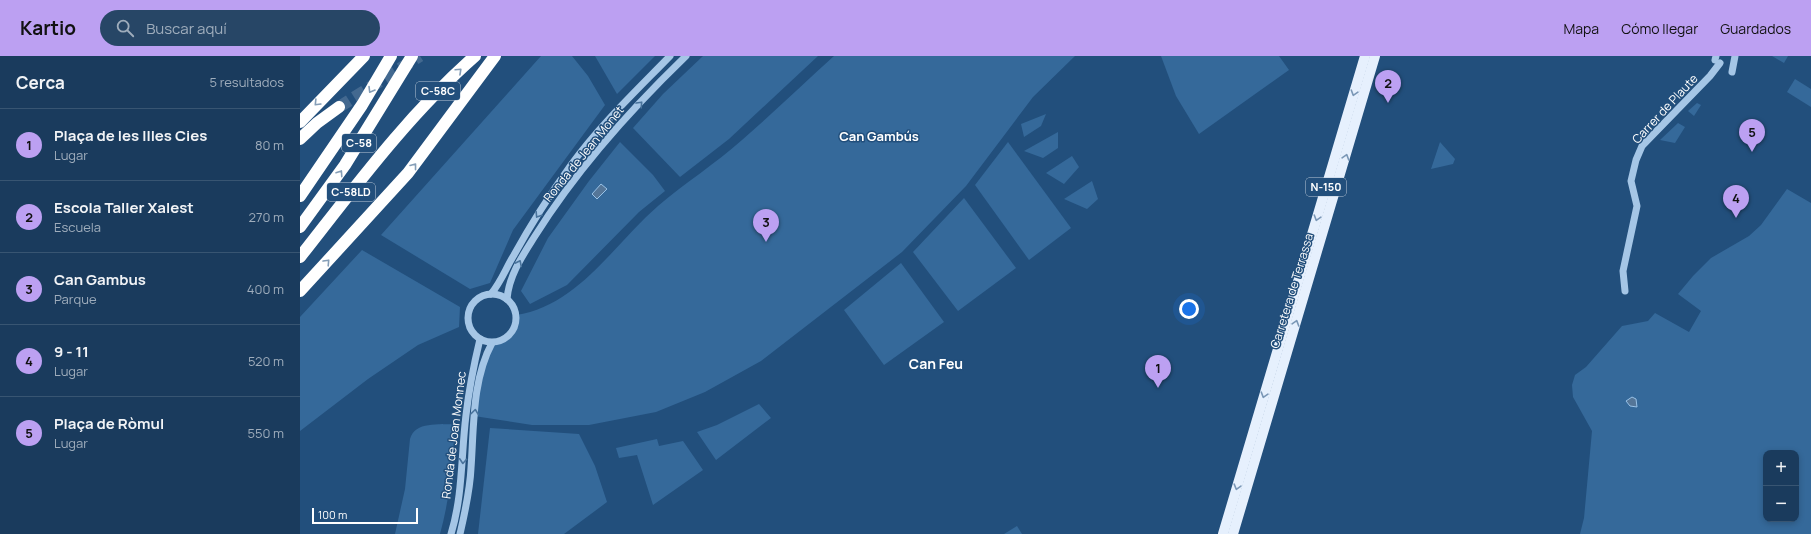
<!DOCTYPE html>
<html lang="es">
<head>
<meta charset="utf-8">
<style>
  :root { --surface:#1a3b5d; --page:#274666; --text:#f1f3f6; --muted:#9fadbc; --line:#385572; --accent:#bca0f2 }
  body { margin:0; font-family:Manrope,sans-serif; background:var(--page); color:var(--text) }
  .controls { position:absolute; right:12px; bottom:12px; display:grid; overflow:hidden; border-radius:8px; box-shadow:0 2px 6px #0003 }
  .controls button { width:36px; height:36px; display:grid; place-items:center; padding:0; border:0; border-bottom:1px solid var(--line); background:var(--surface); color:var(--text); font:20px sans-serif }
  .scale { position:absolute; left:12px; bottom:10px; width:106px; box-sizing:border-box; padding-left:4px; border:2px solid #fff; border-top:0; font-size:11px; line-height:14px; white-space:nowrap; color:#fff; -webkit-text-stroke:3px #224f7c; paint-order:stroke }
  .you { position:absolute; left:889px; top:253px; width:14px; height:14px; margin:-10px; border:3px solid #fff; border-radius:50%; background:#1a73e8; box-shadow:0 0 0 6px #1a73e833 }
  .badge { display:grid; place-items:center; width:26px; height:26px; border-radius:50%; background:var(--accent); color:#111; font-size:13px; font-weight:700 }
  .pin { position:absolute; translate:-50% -33px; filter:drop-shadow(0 1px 2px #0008) }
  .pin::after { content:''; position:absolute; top:21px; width:14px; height:12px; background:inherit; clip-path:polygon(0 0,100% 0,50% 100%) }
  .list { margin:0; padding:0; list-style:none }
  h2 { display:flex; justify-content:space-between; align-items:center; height:52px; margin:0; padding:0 16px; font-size:17px }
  h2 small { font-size:13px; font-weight:400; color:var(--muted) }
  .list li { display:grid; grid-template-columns:26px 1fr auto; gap:12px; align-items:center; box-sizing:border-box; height:72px; padding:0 16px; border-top:1px solid var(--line) }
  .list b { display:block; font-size:15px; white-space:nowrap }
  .list p { margin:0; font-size:13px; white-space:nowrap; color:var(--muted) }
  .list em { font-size:13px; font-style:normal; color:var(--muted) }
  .icon { flex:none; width:22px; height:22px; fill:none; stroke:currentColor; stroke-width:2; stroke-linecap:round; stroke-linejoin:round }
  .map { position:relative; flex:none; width:1511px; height:478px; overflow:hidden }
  header { display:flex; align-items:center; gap:24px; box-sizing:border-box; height:56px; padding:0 20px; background:var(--accent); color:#111 }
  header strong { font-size:19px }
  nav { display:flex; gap:22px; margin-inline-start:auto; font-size:14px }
  .search { width:280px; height:36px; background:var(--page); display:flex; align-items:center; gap:10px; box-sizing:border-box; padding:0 14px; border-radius:22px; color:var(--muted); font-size:15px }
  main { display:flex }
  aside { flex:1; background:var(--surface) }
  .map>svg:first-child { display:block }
  .green { fill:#35699a; fill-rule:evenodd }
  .water { fill:#557698; stroke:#99c2e7 }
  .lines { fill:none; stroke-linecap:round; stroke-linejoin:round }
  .motorway-tunnel { stroke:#436990; stroke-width:12; stroke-dasharray:12 6; stroke-linecap:butt }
  .tertiary { stroke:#a5c6e6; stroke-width:7 }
  .primary { stroke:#e6f0fd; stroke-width:10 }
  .motorway { stroke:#fff; stroke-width:12 }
  .oneway { stroke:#859eb7 }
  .oneway2 { stroke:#7a97b6 }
  .oneway3 { stroke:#49739c }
  .labels { text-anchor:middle; stroke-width:3; stroke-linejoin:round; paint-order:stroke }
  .shield { fill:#224f7c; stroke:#bdcad8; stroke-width:1 }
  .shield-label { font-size:11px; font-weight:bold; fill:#fff }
  .street-label { font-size:12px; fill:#fff; stroke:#224f7c }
  .neighbourhood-label { font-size:13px; font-weight:bold; fill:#fff; stroke:#224f7c }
  .quarter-label { font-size:14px; font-weight:bold; fill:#fff; stroke:#224f7c }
</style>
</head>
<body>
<header>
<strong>Kartio</strong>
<div class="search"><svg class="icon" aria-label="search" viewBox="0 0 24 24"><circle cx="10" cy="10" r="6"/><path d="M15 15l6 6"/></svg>Buscar aquí</div>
<nav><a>Mapa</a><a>Cómo llegar</a><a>Guardados</a></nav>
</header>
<main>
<aside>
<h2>Cerca<small>5 resultados</small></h2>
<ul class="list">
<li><span class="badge">1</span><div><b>Plaça de les Illes Cies</b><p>Lugar</p></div><em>80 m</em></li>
<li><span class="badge">2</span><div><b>Escola Taller Xalest</b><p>Escuela</p></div><em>270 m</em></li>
<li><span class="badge">3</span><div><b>Can Gambus</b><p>Parque</p></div><em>400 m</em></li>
<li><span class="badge">4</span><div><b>9 - 11</b><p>Lugar</p></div><em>520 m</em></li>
<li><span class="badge">5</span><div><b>Plaça de Ròmul</b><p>Lugar</p></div><em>550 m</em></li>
</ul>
</aside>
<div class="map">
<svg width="1511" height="478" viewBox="0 0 1511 478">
  <rect width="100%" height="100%" fill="#224f7c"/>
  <g class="green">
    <polygon points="241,0 272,0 288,20 305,49 213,174 190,227 170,233 81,179"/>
    <polygon points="295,0 355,0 317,38"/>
    <polygon points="403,0 518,0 429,83 380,121 333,72 363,38"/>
    <path d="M 534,0 L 775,0 L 733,41 L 666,130 L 602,196 L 461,305 L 405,336 L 356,356 L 289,369 L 232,369 L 174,360 L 179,327 L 192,287 C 208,284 215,275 216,259 C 278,250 314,188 358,150 C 385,127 415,108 442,84 C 473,57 503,28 534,0 Z"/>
    <polygon points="861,0 979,0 989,14 899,78 876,40"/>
    <polygon points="1472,0 1488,0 1484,7"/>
    <polygon points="1495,23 1511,33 1511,51 1487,36"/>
    <polygon points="1397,47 1401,49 1394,60 1388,55"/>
    <polygon points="746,58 741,70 724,81 721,68"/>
    <polygon points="1378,67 1385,71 1375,87 1360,84"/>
    <polygon points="758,76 758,92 743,102 724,95"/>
    <polygon points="320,86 353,119 365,135 339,156 267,229 230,248 221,235 248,182 289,125"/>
    <polygon points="708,86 771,172 729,204 675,129"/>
    <polygon points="1140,86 1155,103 1153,108 1131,113"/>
    <polygon points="772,100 779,111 764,128 746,117"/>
    <polygon points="792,125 798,143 787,153 764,143"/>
    <path d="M 1487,133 L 1511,147 L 1511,478 L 1280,478 L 1284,462 L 1292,375 L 1273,341 L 1272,329 L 1275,319 L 1286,311 L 1322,270 L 1348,265 L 1355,257 L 1389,276 L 1401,255 L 1378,238 L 1393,220 L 1411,202 L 1449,180 L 1461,169 ZM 1466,397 L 1496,397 L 1496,463 L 1466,463 Z"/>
    <polygon points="664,142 716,212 658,255 613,196"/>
    <polygon points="62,194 160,251 159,271 118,289 68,323 0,375 0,261"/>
    <polygon points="601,207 644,266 584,309 544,254"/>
    <polygon points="459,348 471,362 416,404 397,376 417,369"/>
    <path d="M 155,368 C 153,406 150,442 140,478 L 95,478 L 105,433 L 110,383 C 115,365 139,369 155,368 Z"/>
    <polygon points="190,372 279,378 295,410 307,446 264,478 178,478"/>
    <polygon points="357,383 359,390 383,385 403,414 353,449 337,399 319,402 316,392"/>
    <polygon points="717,470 722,478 704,478"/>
  </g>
  <g class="water">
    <polygon points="301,128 307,133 297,143 292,138"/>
    <polygon points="1332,341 1336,343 1337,351 1330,350 1326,345"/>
  </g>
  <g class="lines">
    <polyline class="motorway-tunnel" points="39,51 120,0"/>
    <g class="tertiary">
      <polyline points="1415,4 1416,0"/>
      <polyline points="1432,16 1435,0"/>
      <polyline points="1325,235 1323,215 1337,150 1331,125 1336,104 1342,90 1410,20 1420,7"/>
      <path d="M 191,238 C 201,226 206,212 214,199 C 231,168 251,137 271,109 C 300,69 336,35 370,0"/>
      <circle cx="192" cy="262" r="24"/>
      <path d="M 207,243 C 209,219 223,199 235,180 C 277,113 330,54 386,0"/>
      <path d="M 151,478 C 163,439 161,399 166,359 C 169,333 174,308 180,283"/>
      <path d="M 160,478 C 165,456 170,435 171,412 C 174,371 172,324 192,287"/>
    </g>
    <g class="primary">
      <polyline points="923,478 1065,0"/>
      <polyline points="933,478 1075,0"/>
    </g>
    <g class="motorway">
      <polyline points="0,66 64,0"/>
      <polyline points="0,83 17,67 39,51"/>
      <polyline points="0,140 62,49 91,0"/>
      <polyline points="0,171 45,109 112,0"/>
      <path d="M 0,201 C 55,131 108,59 175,0"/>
      <polyline points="0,235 108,117 195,0"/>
    </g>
  </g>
  <defs><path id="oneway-chevron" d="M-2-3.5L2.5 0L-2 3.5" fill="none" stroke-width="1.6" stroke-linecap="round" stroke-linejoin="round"/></defs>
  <g class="oneway">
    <use href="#oneway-chevron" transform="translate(159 15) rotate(-43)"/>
    <use href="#oneway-chevron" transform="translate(71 34) rotate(121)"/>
    <use href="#oneway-chevron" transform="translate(17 47) rotate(134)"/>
    <use href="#oneway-chevron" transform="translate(114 110) rotate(-52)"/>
    <use href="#oneway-chevron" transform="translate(40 117) rotate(-56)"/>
    <use href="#oneway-chevron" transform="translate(27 206) rotate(-47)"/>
  </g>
  <g class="oneway2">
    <use href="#oneway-chevron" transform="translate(1054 37) rotate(107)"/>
    <use href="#oneway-chevron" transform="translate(1046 101) rotate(-73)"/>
    <use href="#oneway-chevron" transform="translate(1017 162) rotate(107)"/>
    <use href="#oneway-chevron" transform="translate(996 267) rotate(-73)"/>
    <use href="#oneway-chevron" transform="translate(964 339) rotate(107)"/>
    <use href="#oneway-chevron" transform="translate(937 431) rotate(106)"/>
  </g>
  <g class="oneway3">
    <use href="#oneway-chevron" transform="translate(340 48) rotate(-47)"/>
    <use href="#oneway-chevron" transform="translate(238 159) rotate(122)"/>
    <use href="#oneway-chevron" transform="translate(219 207) rotate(-63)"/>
    <use href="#oneway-chevron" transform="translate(175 356) rotate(-83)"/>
    <use href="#oneway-chevron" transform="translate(163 405) rotate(94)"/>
  </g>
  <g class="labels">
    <g class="shield">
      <rect x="116" y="26" width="44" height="18" rx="3"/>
      <rect x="42" y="78" width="34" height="18" rx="3"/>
      <rect x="1006" y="122" width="40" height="18" rx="3"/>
      <rect x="27" y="127" width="48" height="18" rx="3"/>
    </g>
    <g class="shield-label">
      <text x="138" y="39">C-58C</text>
      <text x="59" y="91">C-58</text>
      <text x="1026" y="135">N-150</text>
      <text x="51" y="140">C-58LD</text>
    </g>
    <g class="street-label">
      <text transform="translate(1365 53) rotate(-47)" y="4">Carrer de Plaute</text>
      <text transform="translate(284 98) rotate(-51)" y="4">Ronda de Jean Monet</text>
      <text transform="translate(992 235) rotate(-73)" y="4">Carretera de Terrassa</text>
      <text transform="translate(154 379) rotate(-83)" y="4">Ronda de Joan Monnec</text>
    </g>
    <g class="neighbourhood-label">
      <text x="579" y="85">Can Gambús</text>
    </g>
    <g class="quarter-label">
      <text x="636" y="313">Can Feu</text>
    </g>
  </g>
</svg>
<div class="controls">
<button>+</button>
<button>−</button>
</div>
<div class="scale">100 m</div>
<div class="you"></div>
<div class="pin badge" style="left:858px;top:332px">1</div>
<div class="pin badge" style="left:1088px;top:47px">2</div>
<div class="pin badge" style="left:466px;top:186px">3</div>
<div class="pin badge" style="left:1436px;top:162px">4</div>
<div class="pin badge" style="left:1452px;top:96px">5</div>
</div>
</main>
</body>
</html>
